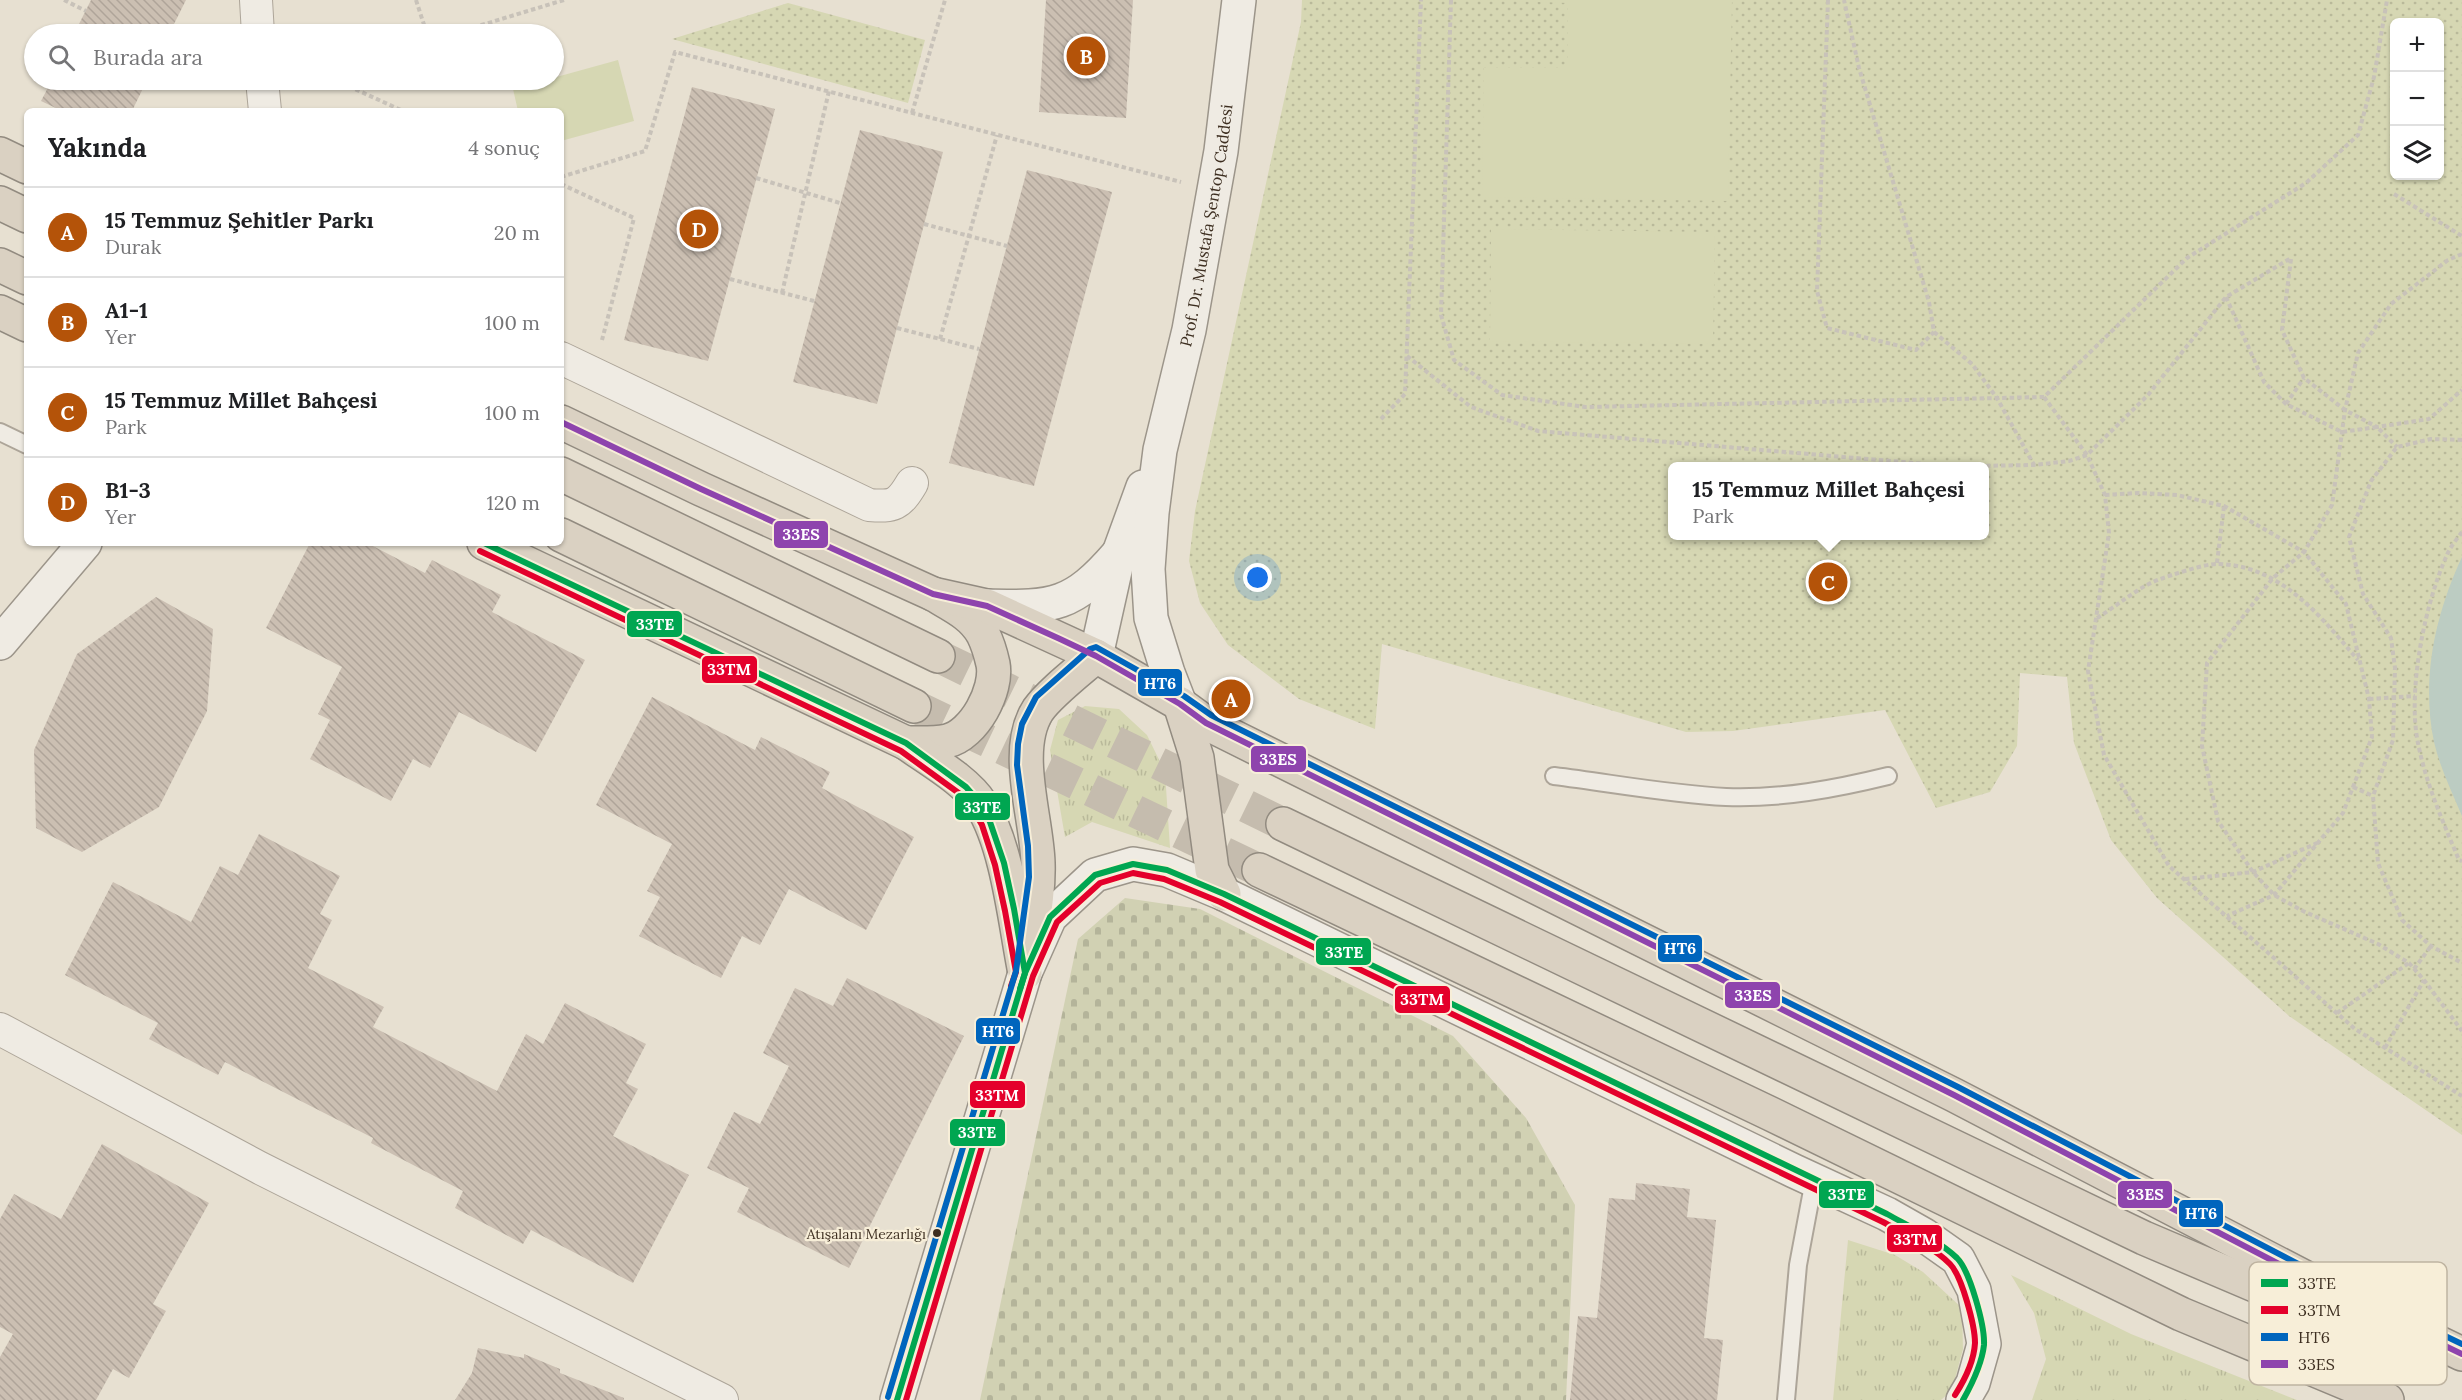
<!DOCTYPE html>
<html lang="tr">
<head>
<meta charset="utf-8">
<style>
  :root { --surface:#fff; --page:#f6f6f6; --text:#202124; --muted:#757577; --line:#e0e0e0; --accent:#b45309 }
  body { margin:0; font-family:Lora,serif; background:var(--page); color:var(--text) }
  .controls { position:absolute; right:18px; top:18px; display:grid; overflow:hidden; border-radius:9px; box-shadow:0 2px 4px #0004 }
  .controls button { width:54px; height:54px; display:grid; place-items:center; padding:0; border:0; border-bottom:2px solid var(--line); background:var(--surface); color:var(--text); font:30px sans-serif }
  .you { position:absolute; left:1258px; top:578px; width:21px; height:21px; margin:-15px; border:4px solid #fff; border-radius:50%; background:#1a73e8; box-shadow:0 0 0 9px #1a73e833 }
  .badge { display:grid; place-items:center; width:39px; height:39px; border-radius:50%; background:var(--accent); color:#fff; font-size:20px; font-weight:700 }
  .pin { position:absolute; translate:-50% -50%; border:3px solid #fff; box-shadow:0 2px 6px #0006 }
  .popup { position:absolute; left:1668px; top:462px; width:321px; height:78px; box-sizing:border-box; display:grid; place-content:center; border-radius:9px; background:var(--surface); filter:drop-shadow(0 2px 4px #0005); font-size:20px; white-space:nowrap; color:var(--muted) }
  .popup b { font-size:22px; color:var(--text) }
  .popup::after { content:''; position:absolute; left:50%; top:100%; margin-left:-12px; border:12px solid transparent; border-top-color:var(--surface) }
  .list { margin:0; padding:0; list-style:none }
  h2 { display:flex; justify-content:space-between; align-items:center; height:78px; margin:0; padding:0 24px; font-size:26px }
  h2 small { font-size:20px; font-weight:400; color:var(--muted) }
  .list li { display:grid; grid-template-columns:39px 1fr auto; gap:18px; align-items:center; box-sizing:border-box; height:90px; padding:0 24px; border-top:2px solid var(--line) }
  .list b { display:block; font-size:22px; white-space:nowrap }
  .list p { margin:0; font-size:20px; white-space:nowrap; color:var(--muted) }
  .list em { font-size:20px; font-style:normal; color:var(--muted) }
  .icon { flex:none; width:33px; height:33px; fill:none; stroke:currentColor; stroke-width:2; stroke-linecap:round; stroke-linejoin:round }
  .map { position:relative; flex:none; width:2462px; height:1400px; overflow:hidden }
  .search { position:absolute; background:var(--surface); box-shadow:0 2px 4px #0004; left:24px; top:24px; width:540px; height:66px; display:flex; align-items:center; gap:15px; box-sizing:border-box; padding:0 21px; border-radius:33px; color:var(--muted); font-size:22px }
  .panel { position:absolute; background:var(--surface); box-shadow:0 2px 4px #0004; left:24px; top:108px; width:540px; height:438px; border-radius:9px }
  .map>svg:first-child { display:block }
  .grass { fill:url(#grass-tufts) }
  .cemetery { fill:url(#cemetery-stones) }
  .park { fill:url(#park-dots); fill-rule:evenodd }
  .pitch { fill:#d6d7b3 }
  .water { fill:#bcccc2 }
  .building { fill:url(#building-back-hatch) }
  .lines { fill:none; stroke-linecap:round; stroke-linejoin:round }
  .highway-tunnel { stroke:#c5bcae; stroke-width:33; stroke-dasharray:33 16; stroke-linecap:butt }
  .lane-casing { stroke:#ada599; stroke-width:20 }
  .street-casing { stroke:#ada599; stroke-width:34 }
  .secondary-casing { stroke:#9c958a; stroke-width:36 }
  .highway-casing { stroke:#928b80; stroke-width:36 }
  .path { stroke:#c8c2b9; stroke-width:4; stroke-dasharray:4.5 3; stroke-linecap:butt }
  .lane { stroke:#efebe3; stroke-width:16 }
  .street { stroke:#efebe3; stroke-width:32 }
  .secondary { stroke:#efebe3; stroke-width:33 }
  .highway { stroke:#dad1c2; stroke-width:33 }
  .bus-1-casing { stroke:#f7eed8; stroke-width:10 }
  .bus-2-casing { stroke:#f7eed8; stroke-width:10 }
  .bus-3-casing { stroke:#f7eed8; stroke-width:10 }
  .bus-4-casing { stroke:#f7eed8; stroke-width:10 }
  .bus-1 { stroke:#00a651; stroke-width:6 }
  .bus-2 { stroke:#e4002b; stroke-width:6 }
  .bus-3 { stroke:#0065bd; stroke-width:6 }
  .bus-4 { stroke:#8e44ad; stroke-width:6 }
  .bus-dot { fill:#3d2e20; stroke:#f7eed8; stroke-width:2 }
  .labels { text-anchor:middle; stroke-width:4.5; stroke-linejoin:round; paint-order:stroke }
  .bus-label { font-size:14px; fill:#3d2e20; stroke:#f7eed8; text-anchor:end }
  .street-label { font-size:16px; fill:#3d2e20; stroke:#f7eed8 }
  .key { fill:#f7eed8; stroke:#bfb4a1; stroke-width:1.5 }
  .key-label { font-size:16px; fill:#3d2e20 }
  .line-badge { stroke:#f7eed8; stroke-width:2 }
  .badge-label { font-size:16px; text-anchor:middle; font-weight:bold; fill:#fff }
</style>
</head>
<body>
<div class="map">
<svg width="2462" height="1400" viewBox="0 0 2462 1400">
  <defs>
    <pattern id="grass-tufts" width="24" height="20" patternUnits="userSpaceOnUse" patternTransform="scale(1.5)"><rect width="24" height="20" fill="#d6d7b3"/><path d="M3 7l-1-3M5 7V3M7 7l1-3M15 17l-1-3M17 17v-4M19 17l1-3" fill="none" stroke="#b9b99a"/></pattern>
    <pattern id="cemetery-stones" width="16" height="16" patternUnits="userSpaceOnUse" patternTransform="scale(1.5)"><rect width="16" height="16" fill="#d1d1b3"/><path d="M2 7V4a2 2 0 0 1 4 0v3zM10 15v-3a2 2 0 0 1 4 0v3z" fill="#b4b49a"/></pattern>
    <pattern id="park-dots" width="8" height="8" patternUnits="userSpaceOnUse" patternTransform="scale(1.5)"><rect width="8" height="8" fill="#d6d7b3"/><path d="M2 2h.1M6 6h.1" fill="none" stroke="#b9b99a" stroke-width="1.8" stroke-linecap="round"/></pattern>
    <pattern id="building-back-hatch" width="6" height="6" patternUnits="userSpaceOnUse" patternTransform="scale(1.5)"><rect width="6" height="6" fill="#cbbfb2"/><path d="M-1 5l2 2M0 0l6 6M5-1l2 2" fill="none" stroke="#afa499"/></pattern>
  </defs>
  <rect width="100%" height="100%" fill="#e7e0d1"/>
  <g class="grass">
    <polygon points="1085,706 1119,709 1147,735 1165,772 1170,848 1092,822 1065,837 1050,750 1058,720"/>
    <polygon points="1848,1240 1895,1255 1923,1272 1962,1308 1963,1349 1952,1390 1941,1400 1833,1400"/>
    <polygon points="2011,1275 2131,1334 2297,1400 2032,1400 2046,1359 2034,1313"/>
  </g>
  <polygon class="cemetery" points="1125,898 1200,909 1453,1036 1526,1118 1575,1205 1566,1400 980,1400 1078,939"/>
  <g class="park">
    <path d="M 1302,0 L 2462,0 L 2462,1135 L 2289,1016 L 2157,898 L 2111,840 L 2074,743 L 2067,677 L 2020,673 L 2017,746 L 1990,792 L 1936,808 L 1885,710 L 1733,731 L 1686,732 L 1382,644 L 1375,729 L 1299,699 L 1228,645 L 1200,603 L 1189,561 L 1195,511 L 1301,22 ZM 2394,22 L 2440,22 L 2440,176 L 2394,176 ZM 1672,466 L 1984,466 L 1984,536 L 1672,536 Z"/>
    <polygon points="788,3 925,40 908,103 672,39"/>
  </g>
  <g class="pitch">
    <polygon points="1485,0 1732,0 1728,201 1482,197 1484,68 1568,68 1568,3"/>
    <polygon points="618,60 634,121 561,141 561,111 518,111 513,89"/>
    <polygon points="1491,229 1715,232 1713,344 1490,341"/>
  </g>
  <path class="water" d="M 2462,557 L 2462,816 C 2452,792 2440,768 2434,742 C 2421,679 2435,615 2462,557 Z"/>
  <g class="building">
    <polygon points="91,0 186,0 169,34 74,34"/>
    <polygon points="1046,0 1133,0 1126,118 1039,112"/>
    <polygon points="52,80 147,80 132,111 62,111 41,101"/>
    <polygon points="692,87 775,109 708,361 624,340"/>
    <polygon points="860,130 943,152 877,404 793,382"/>
    <polygon points="1027,170 1112,192 1034,486 949,463"/>
    <polygon points="310,543 367,543 425,573 432,560 501,595 492,612 585,660 536,752 459,712 430,768 413,759 391,801 310,759 330,720 318,714 342,667 266,628"/>
    <polygon points="156,597 213,629 207,711 159,807 82,852 36,828 34,750 77,654"/>
    <polygon points="652,697 755,750 761,737 830,772 822,788 914,837 866,930 789,889 760,945 742,936 721,978 639,936 660,897 647,891 672,844 596,805"/>
    <polygon points="259,834 340,876 320,914 332,920 308,968 384,1007 373,1027 497,1091 526,1034 543,1044 565,1003 646,1044 626,1083 638,1089 613,1136 689,1175 633,1283 531,1230 523,1244 455,1208 463,1191 371,1143 373,1138 225,1062 218,1075 149,1039 158,1023 65,975 113,882 191,922 220,866 238,875"/>
    <polygon points="847,978 964,1036 849,1268 737,1212 749,1188 707,1168 734,1112 760,1124 789,1066 763,1053 795,988 833,1006"/>
    <polygon points="102,1144 209,1203 153,1304 166,1311 129,1378 113,1369 96,1400 0,1400 0,1357 13,1334 0,1327 0,1219 14,1194 61,1219"/>
    <polygon points="1636,1183 1690,1189 1687,1217 1716,1220 1704,1338 1723,1340 1717,1400 1570,1400 1578,1316 1597,1318 1609,1198 1635,1200"/>
    <polygon points="478,1348 524,1358 524,1354 560,1369 560,1373 624,1398 624,1400 455,1400 472,1373"/>
  </g>
  <g class="lines">
    <g class="highway-tunnel">
      <polyline points="938,656 1283,824"/>
      <polyline points="914,706 1259,870"/>
    </g>
    <defs>
      <g id="lane">
        <polyline points="0,432 27,445"/>
        <path d="M 1554,776 C 1611,783 1668,794 1726,797 C 1781,799 1835,789 1888,776"/>
        <polyline points="1786,1400 1798,1265 1814,1180"/>
      </g>
      <g id="street">
        <polyline points="256,0 258,34"/>
        <polyline points="262,80 265,111"/>
        <path d="M 561,358 L 869,505 C 894,507 899,505 912,483"/>
        <polyline points="0,1029 260,1168 722,1400"/>
      </g>
      <g id="secondary">
        <path d="M 987,606 C 1054,608 1073,606 1118,554"/>
        <polyline points="0,643 85,543"/>
        <polyline points="1096,656 1119,553 1143,487"/>
        <path id="s1" d="M 1180,704 L 1168,673 L 1151,618 L 1148,569 L 1152,513 L 1160,450 L 1189,330 L 1221,151 L 1239,0"/>
        <polyline points="897,1400 1025,973 1050,917 1095,875 1133,864 1167,870 1224,894 1794,1171 1887,1214 1924,1235 1958,1259 1974,1290 1984,1344 1973,1383 1963,1400"/>
      </g>
      <g id="highway">
        <polyline points="0,154 27,167"/>
        <polyline points="0,203 27,216"/>
        <polyline points="0,265 27,278"/>
        <polyline points="0,312 27,325"/>
        <path d="M 561,422 L 701,489 L 933,594 C 951,605 972,614 983,634 C 987,642 991,655 993,664 C 998,690 974,735 947,741 C 934,744 919,743 906,743"/>
        <polyline points="561,474 938,656"/>
        <polyline points="561,535 914,706"/>
        <path d="M 484,543 L 906,743 C 928,759 967,781 981,804 C 1008,847 1015,923 1025,973"/>
        <polyline points="933,594 987,606 1096,656 1180,704 1206,723 1954,1095 2329,1290 2462,1354"/>
        <polyline points="1180,704 1197,758 1212,870 1224,894"/>
        <polyline points="1283,824 2144,1238 2393,1344"/>
        <polyline points="1259,870 1771,1114 2181,1314 2387,1400"/>
        <path d="M 1029,950 C 1033,922 1039,892 1038,863 C 1037,818 1012,750 1038,710 C 1050,693 1080,670 1096,656"/>
      </g>
    </defs>
    <use href="#lane" class="lane-casing"/>
    <use href="#street" class="street-casing"/>
    <use href="#secondary" class="secondary-casing"/>
    <use href="#highway" class="highway-casing"/>
    <g class="path">
      <polyline points="64,0 86,11"/>
      <polyline points="416,0 427,34"/>
      <polyline points="1451,0 1441,315 1454,360 1502,395 1585,407 2044,397 2187,258 2306,183 2358,135 2374,77 2387,0"/>
      <polyline points="1828,0 1817,291 1827,328 1916,350 1934,332 1929,302 1859,68 1844,0"/>
      <polyline points="452,34 564,0"/>
      <polyline points="335,80 403,111"/>
      <polyline points="912,113 945,0"/>
      <polyline points="561,177 645,151 675,52 1181,182"/>
      <polyline points="756,178 840,203"/>
      <polyline points="561,184 634,218 602,340"/>
      <polyline points="2394,194 2462,236"/>
      <polyline points="924,224 1007,246"/>
      <polyline points="2462,254 2448,260 2391,304 2358,353 2345,410 2332,505 2304,552 2273,578 2207,663 2202,746 2218,821 2253,872 2274,895 2303,911 2378,944 2409,963 2424,980 2462,1031"/>
      <polyline points="2291,259 2282,330 2304,378 2345,410 2377,427 2429,419 2462,390"/>
      <polyline points="730,279 814,301"/>
      <polyline points="782,293 829,91"/>
      <polyline points="2226,297 2264,382 2286,404 2342,432 2377,427 2397,447"/>
      <polyline points="897,328 979,349"/>
      <polyline points="1934,332 1972,364 1997,398 2034,465"/>
      <polyline points="940,339 997,135"/>
      <polyline points="1407,356 1471,407 1538,431 1950,466"/>
      <polyline points="2044,397 2087,455 2105,495 2109,533 2088,671 2104,755 2169,866 2355,1029 2462,1096"/>
      <polyline points="2286,404 2304,378"/>
      <polyline points="1381,419 1405,394 1421,0"/>
      <polyline points="2462,440 2431,439 2397,447 2371,481 2349,537 2363,594 2391,638 2395,668 2393,740 2373,796 2378,863 2402,920 2431,946 2462,963"/>
      <polyline points="1971,466 2034,465 2069,461 2087,455 2148,395 2226,297 2291,258"/>
      <polyline points="2105,495 2138,493 2177,495 2224,506 2304,552 2346,604 2369,699 2372,737 2353,787 2343,813 2274,895 2227,916"/>
      <path d="M 2462,532 C 2457,539 2450,547 2447,555 C 2425,603 2407,691 2418,743 C 2426,784 2443,822 2459,860 L 2462,861"/>
      <polyline points="2217,563 2224,506"/>
      <path d="M 2097,618 C 2117,606 2138,587 2160,579 C 2172,575 2207,563 2218,564 C 2281,565 2321,617 2358,660"/>
      <polyline points="2369,699 2415,696"/>
      <polyline points="2353,787 2373,796"/>
      <polyline points="2185,879 2253,872 2317,843"/>
      <polyline points="2414,969 2431,946"/>
      <polyline points="2337,1013 2409,963"/>
      <polyline points="2385,1048 2424,980"/>
    </g>
    <use href="#lane" class="lane"/>
    <use href="#street" class="street"/>
    <use href="#secondary" class="secondary"/>
    <use href="#highway" class="highway"/>
    <defs>
      <g id="bus-1">
        <polyline points="484,543 906,743 966,787 981,804 990,822 1004,863 1014,909 1025,973 1020,989"/>
        <path d="M 897,1400 L 1025,973 L 1050,917 L 1095,875 L 1133,864 L 1167,870 L 1224,894 L 1887,1214 C 1910,1227 1938,1240 1957,1258 C 1970,1271 1985,1326 1984,1345 C 1982,1363 1972,1384 1963,1400"/>
      </g>
      <g id="bus-2">
        <polyline points="480,551 901,751 960,794 973,809 982,825 995,865 1005,911 1016,972 1011,986"/>
        <path d="M 906,1400 L 1033,976 L 1057,922 L 1100,883 L 1133,873 L 1164,879 L 1220,902 L 1883,1222 C 1905,1234 1932,1246 1950,1264 C 1962,1276 1975,1326 1975,1343 C 1974,1361 1964,1381 1955,1395"/>
      </g>
      <polyline id="bus-3" points="888,1397 1016,971 1029,877 1028,846 1017,765 1018,744 1022,724 1036,697 1090,649 1096,647 1184,696 1211,715 1958,1087 2333,1282 2462,1344"/>
      <polyline id="bus-4" points="561,422 701,489 933,594 987,606 1060,639 1096,656 1180,704 1206,723 1954,1095 2329,1290 2462,1354"/>
    </defs>
    <use href="#bus-1" class="bus-1-casing"/>
    <use href="#bus-2" class="bus-2-casing"/>
    <use href="#bus-3" class="bus-3-casing"/>
    <use href="#bus-4" class="bus-4-casing"/>
    <use href="#bus-1" class="bus-1"/>
    <use href="#bus-2" class="bus-2"/>
    <use href="#bus-3" class="bus-3"/>
    <use href="#bus-4" class="bus-4"/>
  </g>
  <circle class="bus-dot" cx="937" cy="1233" r="5"/>
  <g class="labels">
    <g class="bus-label">
      <text x="926" y="1239">Atışalanı Mezarlığı</text>
    </g>
    <g class="street-label">
      <text dy="6" stroke="none"><textPath href="#s1" startOffset="489">Prof. Dr. Mustafa Şentop Caddesi</textPath></text>
    </g>
  </g>
  <rect x="2249" y="1262" width="198" height="123" rx="9" class="key"/>
  <rect x="2261" y="1279" width="27" height="8" fill="#00a651"/>
  <rect x="2261" y="1306" width="27" height="8" fill="#e4002b"/>
  <rect x="2261" y="1333" width="27" height="8" fill="#0065bd"/>
  <rect x="2261" y="1360" width="27" height="8" fill="#8e44ad"/>
  <g class="key-label">
    <text x="2298" y="1289">33TE</text>
    <text x="2298" y="1316">33TM</text>
    <text x="2298" y="1343">HT6</text>
    <text x="2298" y="1370">33ES</text>
  </g>
  <g class="line-badge">
    <rect x="773" y="520" width="56" height="29" rx="6" fill="#8e44ad"/>
    <rect x="626" y="610" width="57" height="28" rx="6" fill="#00a651"/>
    <rect x="701" y="655" width="57" height="29" rx="6" fill="#e4002b"/>
    <rect x="1137" y="668" width="46" height="29" rx="6" fill="#0065bd"/>
    <rect x="1250" y="745" width="57" height="28" rx="6" fill="#8e44ad"/>
    <rect x="954" y="792" width="57" height="29" rx="6" fill="#00a651"/>
    <rect x="1657" y="934" width="46" height="29" rx="6" fill="#0065bd"/>
    <rect x="1315" y="937" width="57" height="29" rx="6" fill="#00a651"/>
    <rect x="1724" y="981" width="57" height="28" rx="6" fill="#8e44ad"/>
    <rect x="1394" y="985" width="57" height="29" rx="6" fill="#e4002b"/>
    <rect x="975" y="1017" width="46" height="28" rx="6" fill="#0065bd"/>
    <rect x="969" y="1080" width="57" height="29" rx="6" fill="#e4002b"/>
    <rect x="949" y="1118" width="57" height="29" rx="6" fill="#00a651"/>
    <rect x="2117" y="1180" width="56" height="29" rx="6" fill="#8e44ad"/>
    <rect x="1818" y="1180" width="57" height="29" rx="6" fill="#00a651"/>
    <rect x="2178" y="1199" width="46" height="29" rx="6" fill="#0065bd"/>
    <rect x="1886" y="1224" width="57" height="29" rx="6" fill="#e4002b"/>
  </g>
  <g class="badge-label">
    <text x="801" y="540">33ES</text>
    <text x="655" y="630">33TE</text>
    <text x="729" y="675">33TM</text>
    <text x="1160" y="689">HT6</text>
    <text x="1278" y="765">33ES</text>
    <text x="982" y="813">33TE</text>
    <text x="1680" y="954">HT6</text>
    <text x="1344" y="958">33TE</text>
    <text x="1753" y="1001">33ES</text>
    <text x="1422" y="1005">33TM</text>
    <text x="998" y="1037">HT6</text>
    <text x="997" y="1101">33TM</text>
    <text x="977" y="1138">33TE</text>
    <text x="2145" y="1200">33ES</text>
    <text x="1847" y="1200">33TE</text>
    <text x="2201" y="1219">HT6</text>
    <text x="1915" y="1245">33TM</text>
  </g>
</svg>
<div class="controls">
<button>+</button>
<button>−</button>
<button><svg class="icon" aria-label="layers" viewBox="0 0 24 24"><path d="M12 4l9 5-9 5-9-5zM3 14l9 5 9-5"/></svg></button>
</div>
<div class="you"></div>
<div class="pin badge" style="left:1231px;top:699px">A</div>
<div class="pin badge" style="left:1086px;top:56px">B</div>
<div class="pin badge" style="left:1828px;top:582px">C</div>
<div class="popup"><b>15 Temmuz Millet Bahçesi</b>Park</div>
<div class="pin badge" style="left:699px;top:229px">D</div>
<div class="search"><svg class="icon" aria-label="search" viewBox="0 0 24 24"><circle cx="10" cy="10" r="6"/><path d="M15 15l6 6"/></svg>Burada ara</div>
<section class="panel">
<h2>Yakında<small>4 sonuç</small></h2>
<ul class="list">
<li><span class="badge">A</span><div><b>15 Temmuz Şehitler Parkı</b><p>Durak</p></div><em>20 m</em></li>
<li><span class="badge">B</span><div><b>A1-1</b><p>Yer</p></div><em>100 m</em></li>
<li><span class="badge">C</span><div><b>15 Temmuz Millet Bahçesi</b><p>Park</p></div><em>100 m</em></li>
<li><span class="badge">D</span><div><b>B1-3</b><p>Yer</p></div><em>120 m</em></li>
</ul>
</section>
</div>
</body>
</html>
